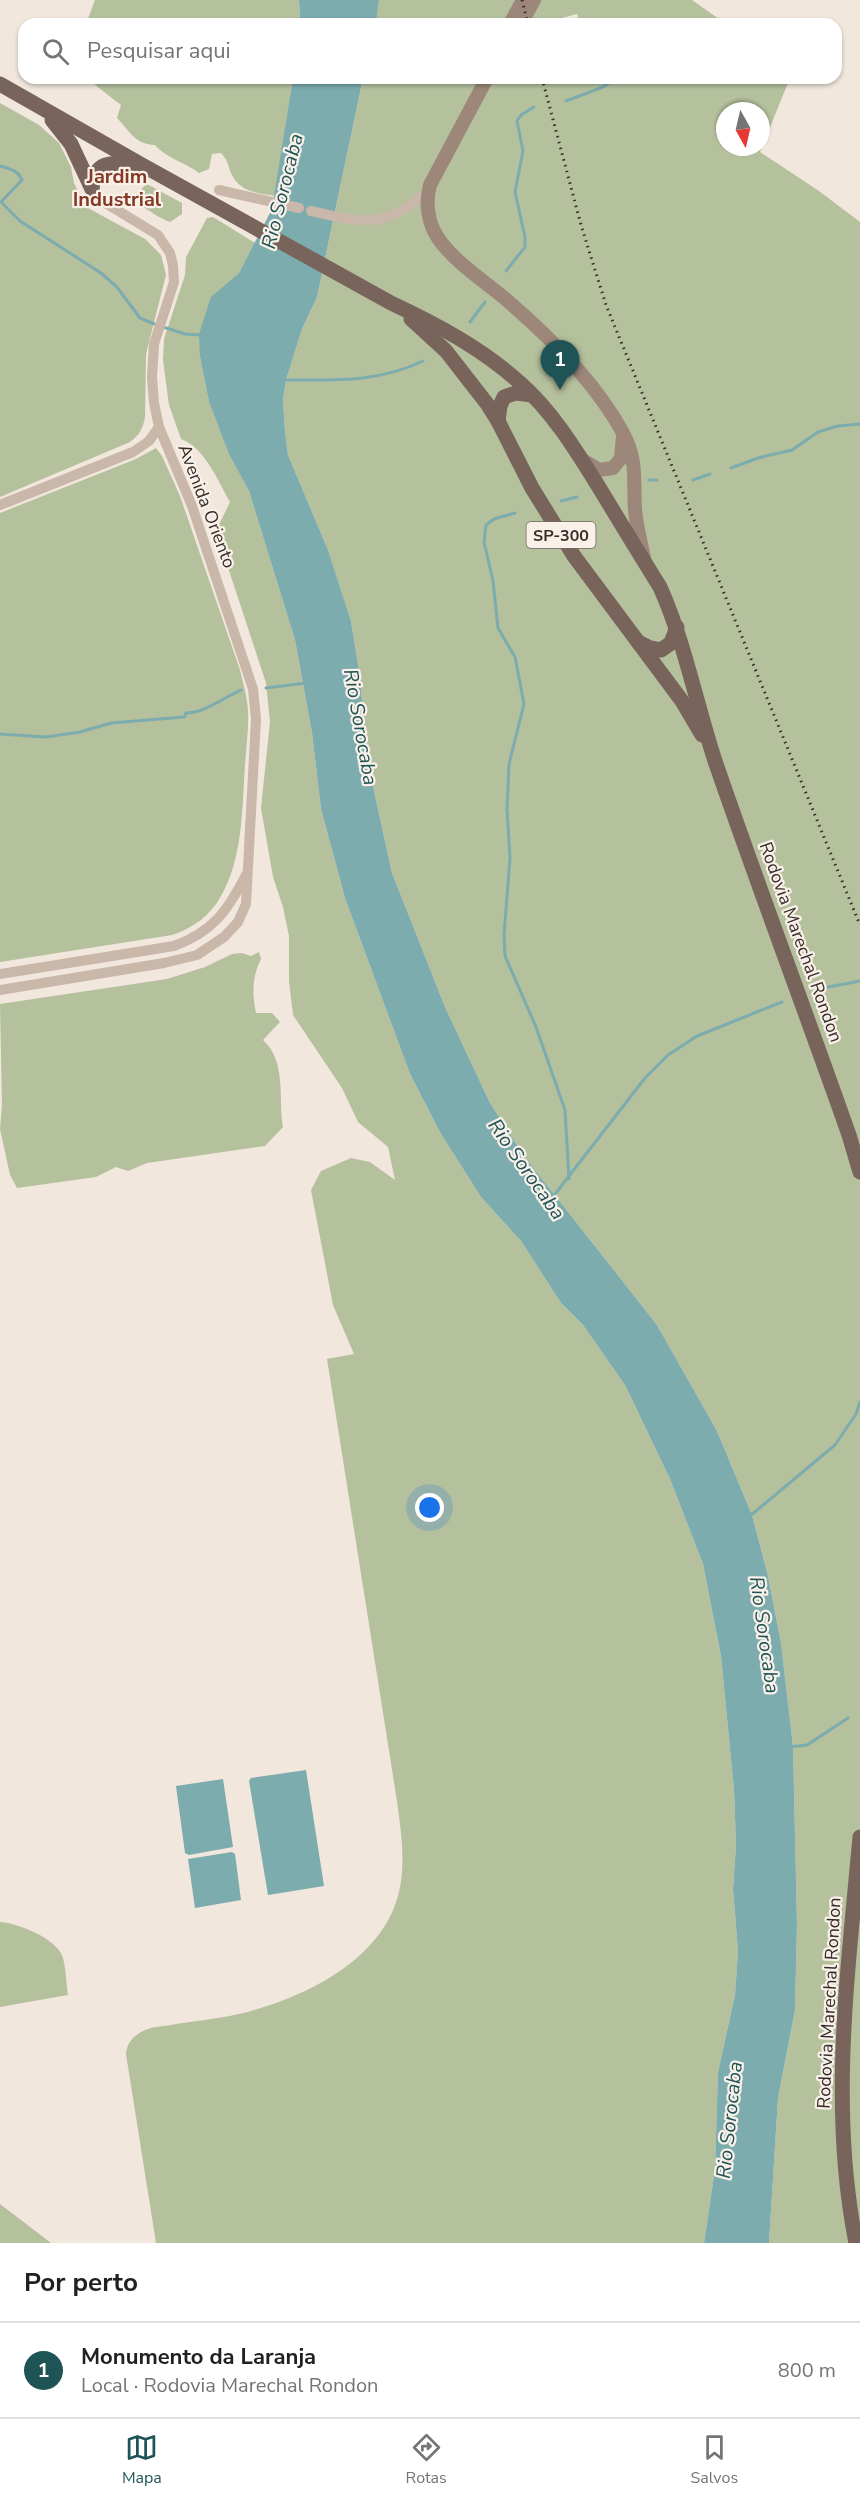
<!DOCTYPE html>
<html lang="pt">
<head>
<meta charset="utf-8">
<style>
  :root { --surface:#fff; --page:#f6f6f6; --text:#202124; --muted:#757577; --line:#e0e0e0; --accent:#1f5457 }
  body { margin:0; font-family:"Nunito Sans",sans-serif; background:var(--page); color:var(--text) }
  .compass { position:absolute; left:716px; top:102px; width:54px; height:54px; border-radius:50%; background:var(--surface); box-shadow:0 2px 4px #0004; rotate:172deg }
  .you { position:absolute; left:430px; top:1508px; width:21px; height:21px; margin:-15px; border:4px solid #fff; border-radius:50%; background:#1a73e8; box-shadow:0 0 0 9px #1a73e833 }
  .badge { display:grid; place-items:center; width:39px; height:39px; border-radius:50%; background:var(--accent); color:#fff; font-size:20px; font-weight:700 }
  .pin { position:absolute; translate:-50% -50px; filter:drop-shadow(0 2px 3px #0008) }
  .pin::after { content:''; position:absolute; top:32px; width:21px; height:18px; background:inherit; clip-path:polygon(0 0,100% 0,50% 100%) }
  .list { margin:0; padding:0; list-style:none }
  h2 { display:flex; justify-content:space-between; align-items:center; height:78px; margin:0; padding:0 24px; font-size:26px }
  h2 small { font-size:20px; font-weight:400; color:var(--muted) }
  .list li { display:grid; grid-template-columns:39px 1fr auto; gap:18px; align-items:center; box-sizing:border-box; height:96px; padding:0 24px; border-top:2px solid var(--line) }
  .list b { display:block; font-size:22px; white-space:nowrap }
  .list p { margin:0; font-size:20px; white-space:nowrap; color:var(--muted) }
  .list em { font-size:20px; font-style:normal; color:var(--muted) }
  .icon { flex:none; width:33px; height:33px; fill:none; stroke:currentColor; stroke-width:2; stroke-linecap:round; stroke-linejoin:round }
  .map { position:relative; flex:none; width:860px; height:2243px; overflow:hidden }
  .search { position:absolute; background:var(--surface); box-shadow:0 2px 4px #0004; left:18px; right:18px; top:18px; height:66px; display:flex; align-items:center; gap:15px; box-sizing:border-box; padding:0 21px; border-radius:18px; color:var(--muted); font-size:22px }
  .sheet { height:174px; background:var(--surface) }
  nav { display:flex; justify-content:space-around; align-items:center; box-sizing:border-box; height:84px; border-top:2px solid var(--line); background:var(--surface); font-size:16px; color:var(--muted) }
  nav a { display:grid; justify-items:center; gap:3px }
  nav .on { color:var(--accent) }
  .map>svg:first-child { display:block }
  .green { fill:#b5c09d; fill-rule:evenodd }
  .water { fill:#7cacae }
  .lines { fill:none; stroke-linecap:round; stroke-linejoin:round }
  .stream { stroke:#7cacae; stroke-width:3 }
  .minor { stroke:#c9b7a9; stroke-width:10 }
  .secondary { stroke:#9d867a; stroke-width:14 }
  .primary { stroke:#78645a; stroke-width:15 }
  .rail { stroke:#362d29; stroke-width:3; stroke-dasharray:1.5 4.5; stroke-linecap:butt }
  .labels { text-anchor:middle; stroke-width:4.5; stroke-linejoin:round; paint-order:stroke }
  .shield { fill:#f9f1e9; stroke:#706863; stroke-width:1.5 }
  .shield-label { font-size:16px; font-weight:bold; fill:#362d29 }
  .street-label { font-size:18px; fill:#362d29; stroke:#f9f1e9 }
  .neighbourhood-label { font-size:20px; font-weight:bold; fill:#833924; stroke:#f9f1e9 }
  .water-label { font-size:20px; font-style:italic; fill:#1f5457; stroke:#f9f1e9 }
</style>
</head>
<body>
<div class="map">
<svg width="860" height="2243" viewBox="0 0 860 2243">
  <rect width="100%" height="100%" fill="#f1e7dd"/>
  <g class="green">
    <polygon points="95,0 299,0 300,24 86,24"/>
    <polygon points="379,0 519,0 526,24 376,24"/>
    <polygon points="540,0 692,0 726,24 580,24 577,14 550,21 550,24 534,24 531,16"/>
    <path d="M 86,78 L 293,78 L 275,196 C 258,193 240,192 232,175 C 227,165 230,163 221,153 L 212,154 L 209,169 L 199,173 C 185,162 167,159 155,145 C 134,144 130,131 117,118 L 121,105 Z"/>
    <path d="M 363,78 L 790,78 L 760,152 L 819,191 L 860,222 L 860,2243 L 769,2243 L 778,2098 L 795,2010 L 797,1925 L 793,1746 L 781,1643 L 768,1576 L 752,1515 L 717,1431 L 657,1325 L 524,1156 L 490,1103 L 445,1007 L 392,873 L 369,768 L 359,671 L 351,621 L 328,550 L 288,455 L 285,432 L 283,400 L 286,380 L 302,329 L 317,297 ZM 725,111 L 761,111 L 761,147 L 725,147 Z"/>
    <path d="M 0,103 L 39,125 L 59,143 L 71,167 L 74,183 L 86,207 L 145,239 L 161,255 L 166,275 L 146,354 L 145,417 C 143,429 139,435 130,442 L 0,497 Z"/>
    <path d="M 147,184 L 182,203 L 182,214 L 170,222 C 158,218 150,210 139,205 C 137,195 139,190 147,184 Z"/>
    <path d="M 213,217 L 255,243 L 239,273 L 211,298 L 200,357 L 209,402 L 229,453 L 249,491 L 295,640 L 312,733 L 321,809 L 345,898 L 410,1074 L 441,1134 L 481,1197 L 521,1241 L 561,1303 L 583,1325 L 625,1385 L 670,1479 L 703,1564 L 721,1656 L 734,1790 L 736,1845 L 733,1889 L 738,1951 L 735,1995 L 718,2072 L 715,2169 L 704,2243 L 156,2243 L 126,2054 C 127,2042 134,2035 145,2030 C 152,2027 163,2026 171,2025 C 194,2021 217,2019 239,2014 C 302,1999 383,1961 399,1892 C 406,1862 401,1832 397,1801 L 327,1359 L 354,1354 L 333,1305 L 311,1190 L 321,1171 L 351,1158 L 370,1162 L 395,1180 L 388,1147 L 358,1122 L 342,1088 L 293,1015 L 289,981 L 289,936 L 283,907 L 273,877 L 261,808 L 270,722 L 266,683 L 216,531 L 230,502 C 218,481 205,448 181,439 L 169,405 L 163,360 L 164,339 L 185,275 L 186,257 L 207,218 Z"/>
    <path d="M 156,448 L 162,456 L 180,496 L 240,670 C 243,683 247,696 248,710 C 249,729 246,747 245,766 C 242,808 243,858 221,896 C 210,916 193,928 172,935 L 0,962 L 0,513 L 136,459 Z"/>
    <path d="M 259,952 L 261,959 C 252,976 252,994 256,1013 L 272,1013 L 280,1022 L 263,1040 C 287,1062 278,1098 283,1127 L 265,1146 L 147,1163 L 128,1171 L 116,1167 L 96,1177 L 17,1188 L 10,1175 L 0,1129 L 2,1105 L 0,1004 L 167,979 L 205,967 L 232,954 L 242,953 L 251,956 Z"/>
    <path d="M 0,1922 C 18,1923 58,1939 63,1958 C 66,1969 66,1983 68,1995 L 0,2007 Z"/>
    <polygon points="0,2204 51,2243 0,2243"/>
  </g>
  <g class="water">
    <polygon points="299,0 379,0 376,24 300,24"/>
    <polygon points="293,78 363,78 317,297 302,329 286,380 283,400 285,432 288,455 328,550 351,621 359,671 369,768 392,873 445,1007 490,1103 524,1156 657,1325 717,1431 752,1515 768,1576 781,1643 793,1746 797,1925 795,2010 778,2098 769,2243 704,2243 715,2169 718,2072 735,1995 738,1951 733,1889 736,1845 734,1790 721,1656 703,1564 670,1479 625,1385 583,1325 561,1303 521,1241 481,1197 441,1134 410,1074 345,898 321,809 312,733 295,640 249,491 229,454 209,402 200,357 199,334 211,297 239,273 272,209"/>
    <polygon points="306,1770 324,1886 268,1895 249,1781 251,1778"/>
    <polygon points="223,1779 233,1847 189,1855 185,1853 176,1786"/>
    <polygon points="232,1852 235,1854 241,1900 195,1908 188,1859"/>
  </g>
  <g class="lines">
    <g class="stream">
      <polyline points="566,101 603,87 616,78"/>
      <path d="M 0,166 C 10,169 18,170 22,180 L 1,202 L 20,221 L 101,273 L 117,287 L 140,318 L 157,325"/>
      <polyline points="506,271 525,247 525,237 515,192 523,151 517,121 521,115 534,107"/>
      <polyline points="470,322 485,302"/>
      <polyline points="163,327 185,334 201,335"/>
      <path d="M 284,380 C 334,380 377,383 423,361"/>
      <polyline points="731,468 758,458 792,450 818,432 838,426 860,424"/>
      <polyline points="649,480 657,480"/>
      <polyline points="693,480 710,474"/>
      <polyline points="561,501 577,497"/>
      <polyline points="515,513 494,519 486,525 484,542 493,581 498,628 515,657 524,704 509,764 507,809 510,858 504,935 505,956 536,1027 565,1110 569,1179"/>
      <polyline points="266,688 306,683"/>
      <path d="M 0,734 L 46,737 L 80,732 L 111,723 L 184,717 L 186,713 C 204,713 223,698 241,690"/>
      <polyline points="818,989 860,981"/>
      <polyline points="552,1198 645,1078 668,1055 697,1036 782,1002"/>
      <polyline points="750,1516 835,1445 856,1414 860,1402"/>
      <polyline points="789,1747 807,1745 848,1718"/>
    </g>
    <g class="minor">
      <polyline points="219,190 299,208"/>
      <path d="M 311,211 C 340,217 369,227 397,213 C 409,207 418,198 428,192"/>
      <polyline points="0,505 133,452 149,441 159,427"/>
      <path d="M 0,974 L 174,946 C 213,932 228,910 246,875"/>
      <polyline points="0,990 164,963 197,955 224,937 238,922 246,904 256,719 253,689 192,506 159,427 154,403 152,377 154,344 174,282 173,265 170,253 158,235 102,201 92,189"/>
    </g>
    <g class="secondary">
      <polyline points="510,24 523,0"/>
      <polyline points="521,24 534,0"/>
      <path d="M 487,78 L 430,185 C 425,203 428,223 438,238 C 454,262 487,283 509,302 C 552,339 596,383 623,433 C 638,461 633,479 635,509 C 636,525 641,542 644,558"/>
      <polyline points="581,459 599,470 613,468 621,458 623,437"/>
    </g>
    <g class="primary">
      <path d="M 0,84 L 142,165 L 391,303 C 436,324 483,349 520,383 C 553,412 577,452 600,489 C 620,522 640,555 660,587 C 685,643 696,703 715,761 C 758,886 805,1010 849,1135 L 860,1172"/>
      <polyline points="52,120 71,144 92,189"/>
      <path d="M 92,189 C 94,160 111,162 136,165"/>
      <polyline points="411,319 446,351 488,405 498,421 532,488 574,556 682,701 702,735"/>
      <polyline points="498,421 500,406 504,397 516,393 532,395"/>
      <polyline points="638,642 650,648 661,650 671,643 677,627"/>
      <path d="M 856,2243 C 829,2108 848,1972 860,1837"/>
    </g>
    <g class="rail">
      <polyline points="522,0 528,24"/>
      <polyline points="542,78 581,225 606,305 860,925"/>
    </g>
  </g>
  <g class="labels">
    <rect class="shield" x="526.5" y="522" width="69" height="26" rx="4.5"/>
    <g class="shield-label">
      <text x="561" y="541">SP-300</text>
    </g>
    <g class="street-label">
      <text transform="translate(207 506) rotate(69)" y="6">Avenida Oriento</text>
      <text transform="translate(801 942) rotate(70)" y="6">Rodovia Marechal Rondon</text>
      <text transform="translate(829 2003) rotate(-87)" y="6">Rodovia Marechal Rondon</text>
    </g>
    <g class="neighbourhood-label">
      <text x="117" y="183">Jardim<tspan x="117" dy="23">Industrial</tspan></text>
    </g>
    <g class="water-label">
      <text transform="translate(282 191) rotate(-76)" y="7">Rio Sorocaba</text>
      <text transform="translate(361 727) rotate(80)" y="7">Rio Sorocaba</text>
      <text transform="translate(527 1169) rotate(55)" y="7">Rio Sorocaba</text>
      <text transform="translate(765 1635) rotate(82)" y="7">Rio Sorocaba</text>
      <text transform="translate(729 2120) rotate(-84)" y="7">Rio Sorocaba</text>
    </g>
  </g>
</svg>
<svg class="compass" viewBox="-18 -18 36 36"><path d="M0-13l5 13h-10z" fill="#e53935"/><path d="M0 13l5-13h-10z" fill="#757577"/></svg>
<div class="you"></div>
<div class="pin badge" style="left:560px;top:390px">1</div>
<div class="search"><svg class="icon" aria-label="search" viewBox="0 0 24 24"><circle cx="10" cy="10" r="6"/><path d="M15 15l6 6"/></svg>Pesquisar aqui</div>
</div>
<section class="sheet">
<h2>Por perto<small></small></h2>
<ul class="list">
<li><span class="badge">1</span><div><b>Monumento da Laranja</b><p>Local · Rodovia Marechal Rondon</p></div><em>800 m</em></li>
</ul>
</section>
<nav>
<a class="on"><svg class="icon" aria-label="map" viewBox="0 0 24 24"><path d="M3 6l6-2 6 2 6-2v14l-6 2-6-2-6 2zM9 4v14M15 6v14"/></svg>Mapa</a>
<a><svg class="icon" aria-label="directions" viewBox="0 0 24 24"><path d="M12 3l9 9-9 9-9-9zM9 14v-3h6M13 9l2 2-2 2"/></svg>Rotas</a>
<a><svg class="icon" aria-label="saved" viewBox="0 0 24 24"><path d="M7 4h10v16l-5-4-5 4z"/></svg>Salvos</a>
</nav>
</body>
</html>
